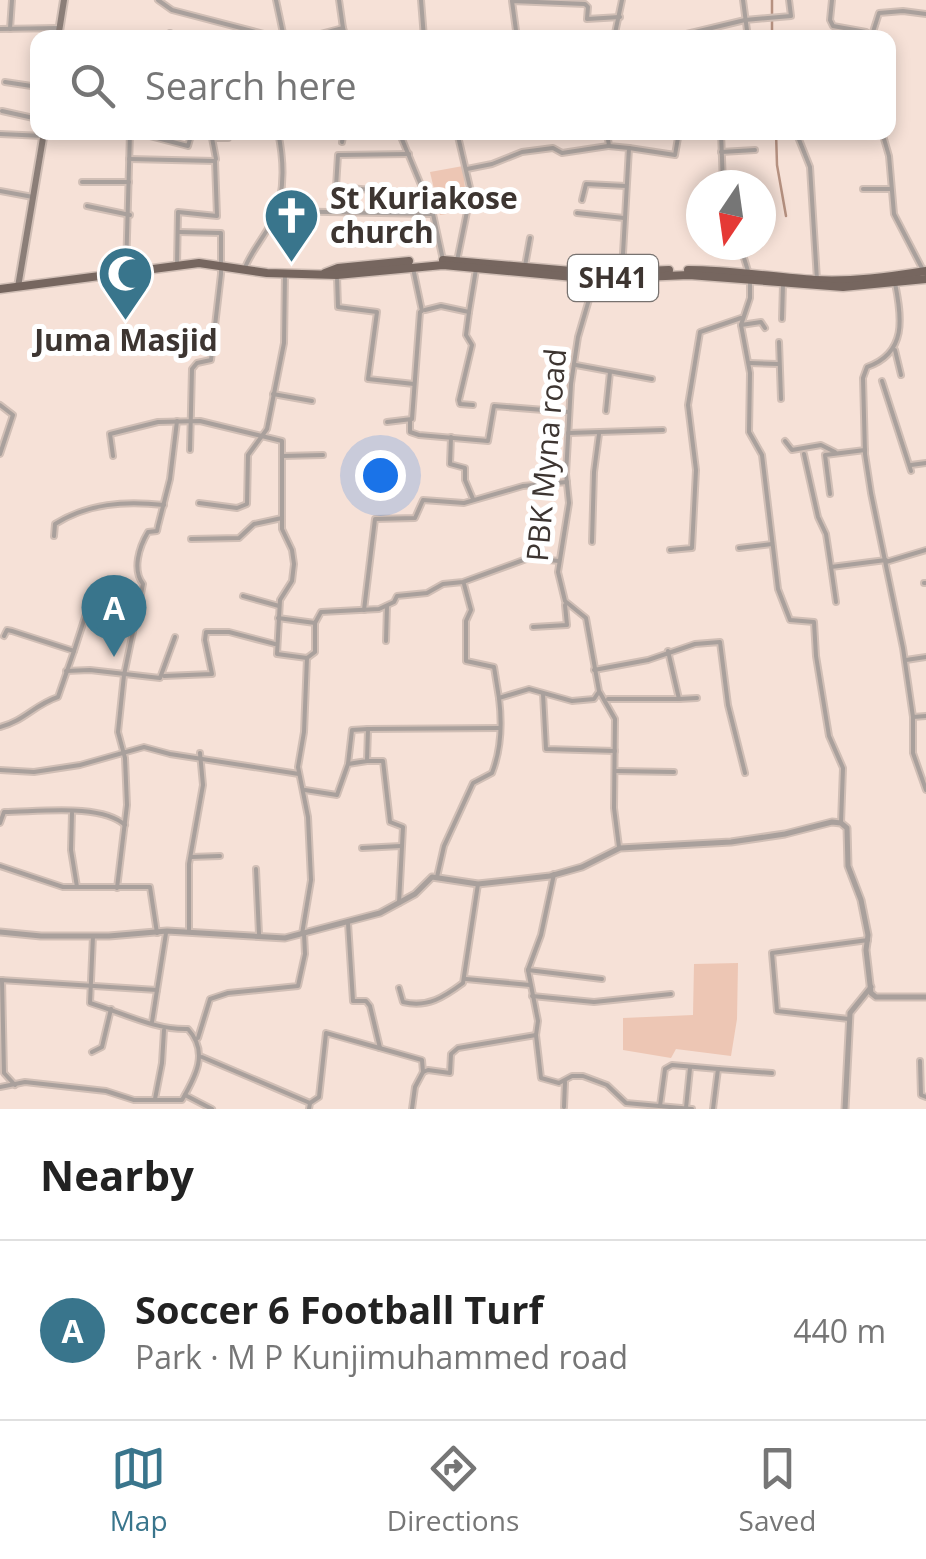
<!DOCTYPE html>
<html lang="en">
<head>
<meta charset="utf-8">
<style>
  :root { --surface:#fff; --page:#f2f2f2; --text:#222; --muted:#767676; --line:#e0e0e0; --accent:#39758c }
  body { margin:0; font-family:"Open Sans",sans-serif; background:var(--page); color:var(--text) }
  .compass { position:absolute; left:686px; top:170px; width:90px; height:90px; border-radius:50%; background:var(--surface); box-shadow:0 5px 15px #0003; rotate:193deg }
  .you { position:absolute; left:380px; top:475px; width:35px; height:35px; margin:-25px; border:8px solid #fff; border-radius:50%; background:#1a73e8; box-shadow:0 0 0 15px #1a73e833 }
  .badge { display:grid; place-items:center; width:65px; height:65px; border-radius:50%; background:var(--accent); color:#fff; font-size:32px; font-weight:700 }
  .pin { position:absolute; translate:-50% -82px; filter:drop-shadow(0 2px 5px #0008) }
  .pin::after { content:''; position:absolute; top:52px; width:35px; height:30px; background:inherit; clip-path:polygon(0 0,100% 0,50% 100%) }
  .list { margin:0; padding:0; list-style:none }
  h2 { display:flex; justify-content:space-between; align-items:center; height:130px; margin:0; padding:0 40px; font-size:42px }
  h2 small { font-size:32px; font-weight:400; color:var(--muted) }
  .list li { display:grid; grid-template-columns:65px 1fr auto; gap:30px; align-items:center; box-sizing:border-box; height:180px; padding:0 40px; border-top:2px solid var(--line) }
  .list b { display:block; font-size:38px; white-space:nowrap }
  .list p { margin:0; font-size:32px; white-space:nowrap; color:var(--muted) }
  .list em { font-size:32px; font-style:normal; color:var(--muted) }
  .icon { flex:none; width:55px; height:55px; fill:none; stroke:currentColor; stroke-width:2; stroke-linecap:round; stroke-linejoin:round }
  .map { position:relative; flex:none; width:926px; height:1109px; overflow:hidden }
  .search { position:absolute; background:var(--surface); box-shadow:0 5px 15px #0003; left:30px; right:30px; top:30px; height:110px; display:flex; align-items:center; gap:25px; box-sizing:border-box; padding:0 35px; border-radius:20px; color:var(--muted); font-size:38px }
  .sheet { height:310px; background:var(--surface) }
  nav { display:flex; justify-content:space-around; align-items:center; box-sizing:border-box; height:140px; border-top:2px solid var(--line); background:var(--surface); font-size:28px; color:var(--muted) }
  nav a { display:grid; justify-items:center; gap:5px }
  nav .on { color:var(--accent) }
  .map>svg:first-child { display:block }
  .green { fill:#edc6b4 }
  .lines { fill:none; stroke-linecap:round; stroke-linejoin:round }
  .stream { stroke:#b69180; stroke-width:2.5 }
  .minor-casing { stroke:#d1bfb6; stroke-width:8 }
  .tertiary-casing { stroke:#d1bfb6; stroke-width:9 }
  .secondary-casing { stroke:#d1bfb6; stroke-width:10 }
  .primary-casing { stroke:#d1bfb6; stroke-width:11 }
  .minor { stroke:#a9a09c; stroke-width:4 }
  .tertiary { stroke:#a9a09c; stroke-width:5 }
  .secondary { stroke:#8b7e78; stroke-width:6 }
  .primary { stroke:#76665f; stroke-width:8 }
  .labels { text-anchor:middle; stroke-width:10; stroke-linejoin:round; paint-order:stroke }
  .shield { fill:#fff; stroke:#77726f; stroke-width:2.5 }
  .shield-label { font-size:28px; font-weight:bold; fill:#3d3531 }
  .poi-label { font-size:30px; font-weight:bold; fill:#3d3531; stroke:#fff; text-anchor:start }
  .street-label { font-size:30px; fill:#3d3531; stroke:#fff }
</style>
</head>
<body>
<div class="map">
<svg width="926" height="1109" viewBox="0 0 926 1109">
  <rect width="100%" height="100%" fill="#f6e1d7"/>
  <g class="green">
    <polygon points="463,166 467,211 440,215 430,172"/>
    <polygon points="738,963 737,1019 731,1056 676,1049 671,1058 623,1050 623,1018 693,1015 694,964"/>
  </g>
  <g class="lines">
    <g class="stream">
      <polyline points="772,38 772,0"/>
      <polyline points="776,132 777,165 786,216"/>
    </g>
    <defs>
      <g id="minor">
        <polyline points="158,0 172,10 279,38"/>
        <polyline points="276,0 284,38"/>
        <polyline points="339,0 343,28"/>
        <polyline points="421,0 424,38"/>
        <polyline points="743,0 748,38"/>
        <polyline points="832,0 830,20 833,26 866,32 874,38"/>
        <polyline points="0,29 60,28"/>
        <polyline points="10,29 12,0"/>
        <polyline points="872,35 879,13 903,11 926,14"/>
        <polyline points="170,38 170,33"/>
        <polyline points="305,38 343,28 346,38"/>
        <polyline points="517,38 512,1 585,4 588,7 587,19 620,17"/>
        <polyline points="614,38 622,0"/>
        <polyline points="670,38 745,20 791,16 789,0"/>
        <polyline points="5,82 38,87"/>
        <polyline points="2,111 38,119"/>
        <polyline points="134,132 188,146 192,132"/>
        <polyline points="399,132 433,214 443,260"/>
        <polyline points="607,132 609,146 629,148 622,271"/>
        <polyline points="721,132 723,185"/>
        <polyline points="796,132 810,167 817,280"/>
        <polyline points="882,132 889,156 894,214 924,272"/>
        <polyline points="0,134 44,136"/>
        <polyline points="44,134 83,132"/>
        <polyline points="342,142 344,132"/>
        <polyline points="629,148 675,155 679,132"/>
        <polyline points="721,152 755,150"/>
        <polyline points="129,159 215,161 217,216 178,212 177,265"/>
        <polyline points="216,159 212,138 228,138 226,132"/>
        <polyline points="467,169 492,164 522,152 553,148 562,153 608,146"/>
        <polyline points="82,182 129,182"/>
        <polyline points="336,187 338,155 409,154"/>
        <polyline points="863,189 891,189"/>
        <polyline points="0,191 33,197"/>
        <polyline points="582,200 586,184 626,186"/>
        <polyline points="87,206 130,215"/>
        <polyline points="276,211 433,214"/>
        <polyline points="332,212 336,187 421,194"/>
        <polyline points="577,213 624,218"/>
        <polyline points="179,232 221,233 221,274 211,360 197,363 192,369 190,450"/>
        <polyline points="740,245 748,271"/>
        <polyline points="457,261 471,192 457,132"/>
        <polyline points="525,266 530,238"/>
        <path d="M 244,270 C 251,251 264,238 272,221 C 286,194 284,161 278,132"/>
        <polyline points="126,271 130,132"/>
        <polyline points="337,277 338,307 377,312 368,379 414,384"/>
        <polyline points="595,279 578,337 571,384 566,474 569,503 558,572 565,601 586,618 599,691 615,719 614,808 619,847"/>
        <polyline points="750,279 750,298 741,325 750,373 749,432 762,455 778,589 790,620 814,622 816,656 829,736 843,768 841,823"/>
        <path d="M 895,283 C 902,318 907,353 867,367 L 863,378 L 865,454 L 871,493 L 903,648 L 913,717 L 926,716"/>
        <polyline points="425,310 441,306 469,312 466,335 472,345 459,400 460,404 473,405"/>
        <polyline points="469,312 476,269"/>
        <polyline points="782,319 783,284"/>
        <polyline points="741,325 761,322 765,328"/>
        <polyline points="779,342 781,399"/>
        <polyline points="895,350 901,375"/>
        <polyline points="749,363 778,364"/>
        <polyline points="576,365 652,379"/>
        <polyline points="882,381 911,471"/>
        <polyline points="273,394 312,401"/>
        <polyline points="0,405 13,415 0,454"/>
        <polyline points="606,411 610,372"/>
        <polyline points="410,421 410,432 419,435 488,441 494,406 569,412"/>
        <polyline points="387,422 412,419 420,312 422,311 413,268"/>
        <polyline points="568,433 663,430"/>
        <polyline points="451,437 450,464 465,468 465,480 473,499"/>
        <polyline points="785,441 792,450 821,445 835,452"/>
        <polyline points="804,454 818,517 826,534 831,567"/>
        <polyline points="113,456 110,434 158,422 200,421 282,441 282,529 292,550 294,564 292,581 280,600 277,654 307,658"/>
        <polyline points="282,456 323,455"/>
        <polyline points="911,465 926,463"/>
        <polyline points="830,494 825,455 865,450"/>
        <polyline points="199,503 237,508 247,504 248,455 267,429 284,343 285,273"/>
        <path d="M 54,536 L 55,524 C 89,503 124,501 164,505"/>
        <polyline points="191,539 239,538 254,524 282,518"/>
        <polyline points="592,542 594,472 599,434"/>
        <polyline points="739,548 772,544"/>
        <polyline points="670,550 692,548 696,470 688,405 700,332 741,318"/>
        <polyline points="886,562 926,550"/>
        <polyline points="924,583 926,583"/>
        <polyline points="464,584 471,610 466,621 466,661 494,667 499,698"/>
        <polyline points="243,596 279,606"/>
        <polyline points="836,602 831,567 886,560"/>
        <polyline points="364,610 375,519 415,518 423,500 464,503 523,486 567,482"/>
        <polyline points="278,618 315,623 321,612 379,609 394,602 397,596 427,593 443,584 463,582 529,558 559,561"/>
        <polyline points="533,627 567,625 565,605"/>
        <polyline points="386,641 387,606"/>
        <polyline points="74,651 86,614"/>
        <polyline points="906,660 926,657"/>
        <polyline points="594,670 648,660 695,644 720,642 728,705 745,773"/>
        <polyline points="66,671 90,670 160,678 175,637"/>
        <polyline points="164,676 212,674 205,640 206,632 229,632 275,644"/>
        <polyline points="543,694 546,749 615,751"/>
        <polyline points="608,699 679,699 668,651"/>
        <polyline points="679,699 697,698"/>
        <polyline points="913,717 913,753 926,790"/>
        <path d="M 0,727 C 24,721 34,705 58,697 L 74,651 L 12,631 L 7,630 L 4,636"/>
        <polyline points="367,761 383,761 390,822 403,827 399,903"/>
        <polyline points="348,764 352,730 368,729"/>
        <polyline points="0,770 34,772 80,765 144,747 170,754 299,774"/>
        <polyline points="615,771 674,772"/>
        <polyline points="305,790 337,795 348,764 367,761 368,729 500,728"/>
        <polyline points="72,813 71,850 77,887"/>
        <path d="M 0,823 L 4,812 C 37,812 101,803 125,825"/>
        <polyline points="362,848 401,846"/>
        <polyline points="191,857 220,856"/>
        <polyline points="0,866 63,887 150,887 157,933"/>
        <polyline points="256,869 259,934"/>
        <polyline points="554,874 541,935 528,970 538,1021 536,1035 541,1078 559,1083 572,1076 583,1076 607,1085 626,1103 692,1109"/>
        <path d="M 437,877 L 444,846 L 473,783 L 492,773 C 501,750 502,722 499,698 L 529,689 L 572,701 L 594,699 L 598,693"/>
        <path d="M 117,888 L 127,805 L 125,758 L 118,732 L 124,675 L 143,584 C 132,570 139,547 148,532 L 157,531 L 158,526 L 170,479 L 177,421"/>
        <polyline points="348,923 353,1001 366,1001 370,1006 380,1048"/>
        <polyline points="189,932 189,864 203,785 200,753"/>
        <polyline points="302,934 311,880 308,817 298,767 304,732 307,658 315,652 315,623"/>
        <polyline points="528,970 602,979"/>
        <polyline points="466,979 530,985"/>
        <polyline points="0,980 157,990"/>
        <polyline points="2,980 4,1073 15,1085"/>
        <path d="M 399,988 L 403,1002 C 428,1008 444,997 463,983 L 478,884"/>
        <polyline points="532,996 594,1002 671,994"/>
        <polyline points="849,1019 777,1011 772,953 868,940"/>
        <polyline points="152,1022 166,933"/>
        <polyline points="198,1038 210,999 228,993 298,986 305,954 304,933"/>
        <polyline points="92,1052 102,1047 111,1009"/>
        <polyline points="202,1057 310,1103"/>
        <polyline points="920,1061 921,1095 926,1097"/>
        <polyline points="718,1069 772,1073"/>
        <path d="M 0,1087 L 25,1082 L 106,1091 L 134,1100 L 182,1100 C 196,1076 209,1052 188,1029 C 155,1030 123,1013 90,1003 L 93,936"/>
        <polyline points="185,1095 212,1109"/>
        <polyline points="155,1099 162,1063 164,1030"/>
        <polyline points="660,1106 665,1069 672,1065 718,1069 713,1109"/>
        <polyline points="564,1107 565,1082"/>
        <polyline points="686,1108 690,1068"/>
        <polyline points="309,1109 310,1103 319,1097 326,1033 422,1060 423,1072 428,1070 450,1073 451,1054 458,1048 536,1035"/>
        <polyline points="412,1109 415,1087 423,1072"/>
      </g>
      <g id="tertiary">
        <polyline points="0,932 41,936 109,936 167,931 285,938 380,913 415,894 432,877 478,884 550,876 582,867 620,848 731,842 785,834 832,822 841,823 847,828 848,866 861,900 868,935 866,950 871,993 876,997 926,997"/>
        <polyline points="845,1109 850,1013 871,987"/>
      </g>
      <g id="secondary">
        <polyline points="58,38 64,0"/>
        <polyline points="18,287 44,132"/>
      </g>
      <g id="primary">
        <polyline points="443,260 595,273 669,270"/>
        <path d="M 688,270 C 731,270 772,277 815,280 C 852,282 889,277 926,271"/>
        <polyline points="325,273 338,268 409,261"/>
        <polyline points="0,289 199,263 267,273 337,275 443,265 595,279 689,275 843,287 926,279"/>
      </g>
    </defs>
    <use href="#minor" class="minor-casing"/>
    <use href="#tertiary" class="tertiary-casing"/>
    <use href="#secondary" class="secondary-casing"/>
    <use href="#primary" class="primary-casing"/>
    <use href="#minor" class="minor"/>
    <use href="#tertiary" class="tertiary"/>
    <use href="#secondary" class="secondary"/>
    <use href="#primary" class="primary"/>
  </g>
  <defs>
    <symbol id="church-pin" viewBox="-11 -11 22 30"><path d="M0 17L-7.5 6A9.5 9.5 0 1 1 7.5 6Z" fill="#39758c" stroke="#fff"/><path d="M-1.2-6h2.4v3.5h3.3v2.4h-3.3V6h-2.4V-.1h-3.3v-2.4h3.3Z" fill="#fff"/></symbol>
    <symbol id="mosque-pin" viewBox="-11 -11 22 30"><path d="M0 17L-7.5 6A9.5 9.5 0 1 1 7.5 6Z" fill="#39758c" stroke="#fff"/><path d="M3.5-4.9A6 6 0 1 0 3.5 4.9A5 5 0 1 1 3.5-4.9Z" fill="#fff"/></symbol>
  </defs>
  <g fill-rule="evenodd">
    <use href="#church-pin" x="260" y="184" width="63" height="86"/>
    <use href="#mosque-pin" x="94" y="242" width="63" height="86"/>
  </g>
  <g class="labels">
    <rect class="shield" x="568" y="255" width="90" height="46" rx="8"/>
    <g class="shield-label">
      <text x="613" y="288">SH41</text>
    </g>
    <g class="poi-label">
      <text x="330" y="209">St Kuriakose<tspan x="330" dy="34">church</tspan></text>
      <text x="126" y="351" text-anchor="middle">Juma Masjid</text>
    </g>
    <g class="street-label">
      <text transform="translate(547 455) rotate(-85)" y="10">PBK Myna road</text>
    </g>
  </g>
</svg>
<svg class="compass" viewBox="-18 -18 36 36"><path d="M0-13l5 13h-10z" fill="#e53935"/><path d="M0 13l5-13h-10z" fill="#767676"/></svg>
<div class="you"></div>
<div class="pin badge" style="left:114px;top:657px">A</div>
<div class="search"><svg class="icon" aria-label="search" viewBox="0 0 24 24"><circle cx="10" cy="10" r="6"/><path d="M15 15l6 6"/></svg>Search here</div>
</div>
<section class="sheet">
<h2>Nearby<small></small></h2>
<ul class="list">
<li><span class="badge">A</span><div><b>Soccer 6 Football Turf</b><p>Park · M P Kunjimuhammed road</p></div><em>440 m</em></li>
</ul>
</section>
<nav>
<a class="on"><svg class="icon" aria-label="map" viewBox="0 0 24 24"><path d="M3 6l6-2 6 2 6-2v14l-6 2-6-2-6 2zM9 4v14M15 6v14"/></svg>Map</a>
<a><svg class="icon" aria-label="directions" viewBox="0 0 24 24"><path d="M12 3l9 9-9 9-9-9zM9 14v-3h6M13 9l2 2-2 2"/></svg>Directions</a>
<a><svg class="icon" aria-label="saved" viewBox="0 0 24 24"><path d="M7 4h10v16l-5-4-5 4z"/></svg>Saved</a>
</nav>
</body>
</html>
